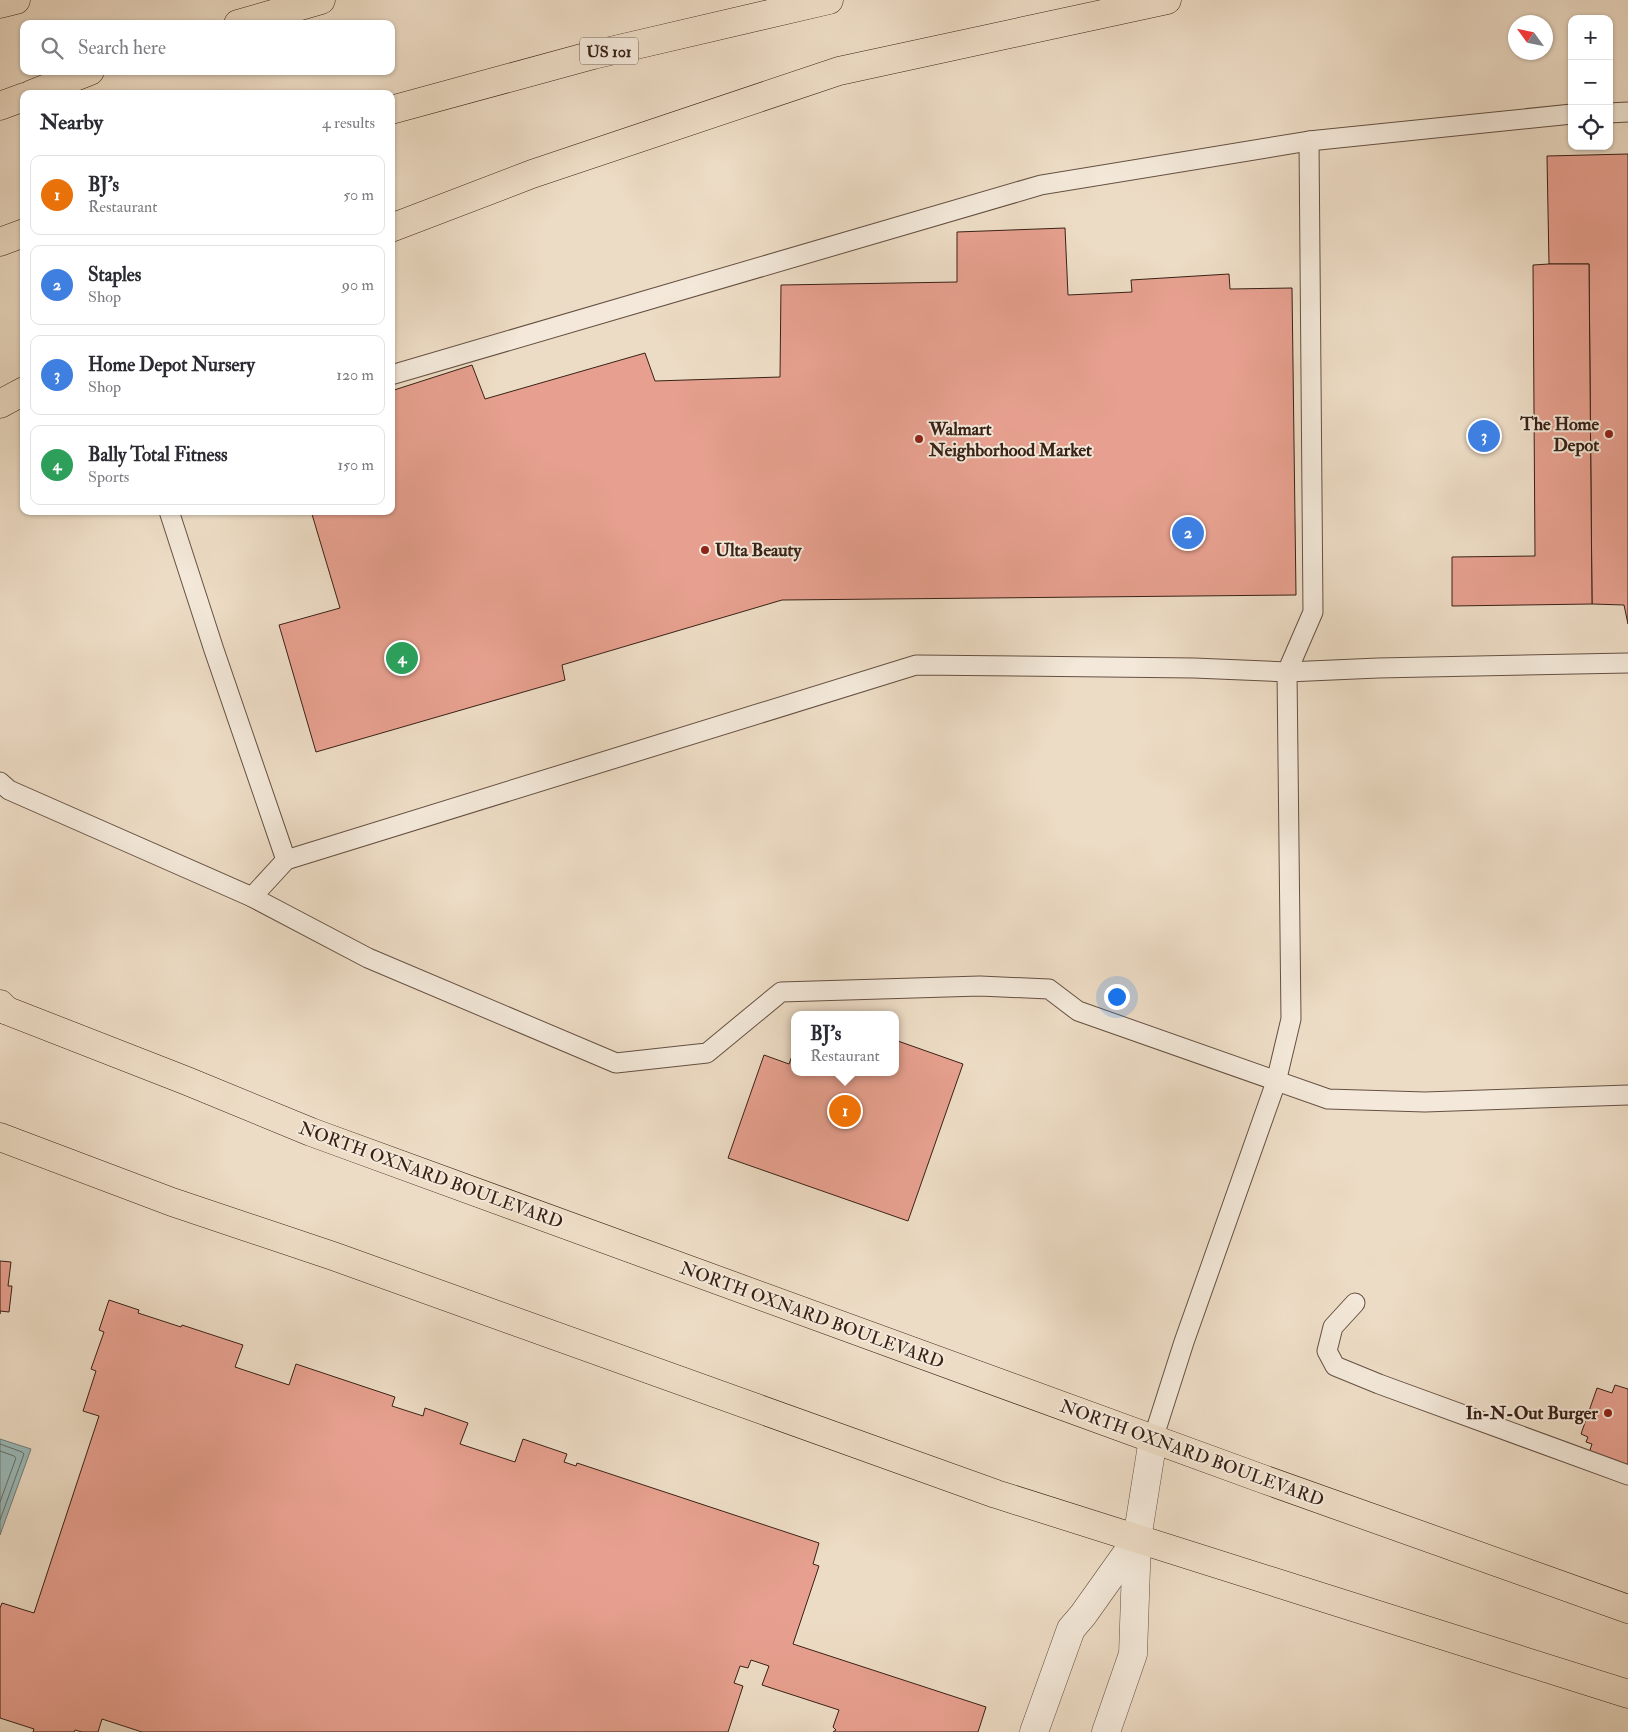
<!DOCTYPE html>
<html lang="en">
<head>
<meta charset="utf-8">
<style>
  :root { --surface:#fff; --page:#f2f2f3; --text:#2b2b33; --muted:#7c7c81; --line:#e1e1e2; --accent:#111827 }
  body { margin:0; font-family:"IM FELL Double Pica",serif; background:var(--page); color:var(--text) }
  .controls { position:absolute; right:15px; top:15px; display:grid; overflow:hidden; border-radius:10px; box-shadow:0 1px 4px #0004 }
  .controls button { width:45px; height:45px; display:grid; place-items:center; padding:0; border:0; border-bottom:1px solid var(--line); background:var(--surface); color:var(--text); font:25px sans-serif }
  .compass { position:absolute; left:1508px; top:15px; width:45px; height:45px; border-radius:50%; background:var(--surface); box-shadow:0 1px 4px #0004; rotate:303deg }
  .you { position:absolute; left:1116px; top:996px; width:18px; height:18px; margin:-12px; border:4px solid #fff; border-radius:50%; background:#1a73e8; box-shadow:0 0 0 8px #1a73e833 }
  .badge { display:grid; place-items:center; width:32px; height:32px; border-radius:50%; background:var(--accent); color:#fff; font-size:16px; font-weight:700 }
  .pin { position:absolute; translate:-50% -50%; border:2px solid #fff; box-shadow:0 1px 5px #0006 }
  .popup { position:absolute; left:791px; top:1011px; width:108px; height:65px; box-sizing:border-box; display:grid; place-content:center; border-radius:10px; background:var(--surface); filter:drop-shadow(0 1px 4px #0005); font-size:16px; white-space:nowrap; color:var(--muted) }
  .popup b { font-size:19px; color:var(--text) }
  .popup::after { content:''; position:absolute; left:50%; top:100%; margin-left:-10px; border:10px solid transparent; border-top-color:var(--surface) }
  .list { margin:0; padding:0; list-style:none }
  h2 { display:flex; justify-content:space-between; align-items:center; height:65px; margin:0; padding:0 20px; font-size:21px }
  h2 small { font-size:16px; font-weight:400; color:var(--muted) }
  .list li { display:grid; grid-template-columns:32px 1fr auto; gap:15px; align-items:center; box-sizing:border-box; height:80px; margin:0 10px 10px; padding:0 10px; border:1px solid var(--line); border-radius:10px }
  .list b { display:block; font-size:19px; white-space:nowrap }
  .list p { margin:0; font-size:16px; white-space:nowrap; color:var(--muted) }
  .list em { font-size:16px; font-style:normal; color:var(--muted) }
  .icon { flex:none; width:28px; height:28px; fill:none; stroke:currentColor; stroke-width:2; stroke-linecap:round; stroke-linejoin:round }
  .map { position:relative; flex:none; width:1628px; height:1732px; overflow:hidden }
  .search { position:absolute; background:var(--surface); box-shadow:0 1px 4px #0004; left:20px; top:20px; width:375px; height:55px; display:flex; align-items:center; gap:12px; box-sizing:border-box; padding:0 18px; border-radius:10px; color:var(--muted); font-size:19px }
  .panel { position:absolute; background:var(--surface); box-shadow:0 1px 4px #0004; left:20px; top:90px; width:375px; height:425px; border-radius:10px }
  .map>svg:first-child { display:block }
  .water { fill:#9ababa; stroke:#737d78 }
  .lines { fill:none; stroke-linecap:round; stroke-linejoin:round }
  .shore { stroke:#696e68; stroke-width:1 }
  .building { fill:#e7a08f; stroke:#382116 }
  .service-casing { stroke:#655042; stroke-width:21 }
  .tertiary-casing { stroke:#655042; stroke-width:29 }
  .primary-casing { stroke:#382116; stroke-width:29 }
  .motorway-casing { stroke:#382116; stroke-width:29 }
  .service { stroke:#f3e8d9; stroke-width:19 }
  .tertiary { stroke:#f3e8d9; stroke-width:28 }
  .primary { stroke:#eddcc5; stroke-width:28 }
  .motorway { stroke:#eddcc5; stroke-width:28 }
  .poi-dot { fill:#8f2418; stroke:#f3e8d9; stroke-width:2 }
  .labels { text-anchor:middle; stroke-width:4; stroke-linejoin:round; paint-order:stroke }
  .shield { fill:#f3e8d9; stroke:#705d50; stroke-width:1 }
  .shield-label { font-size:16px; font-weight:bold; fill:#382116 }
  .poi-label { font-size:18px; font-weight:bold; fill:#382116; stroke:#f3e8d9; text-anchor:end }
  .street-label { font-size:18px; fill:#382116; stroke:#f3e8d9 }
</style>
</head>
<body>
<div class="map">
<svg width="1628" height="1732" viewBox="0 0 1628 1732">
  <rect width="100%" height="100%" fill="#eddcc5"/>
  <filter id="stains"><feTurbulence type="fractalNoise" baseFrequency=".004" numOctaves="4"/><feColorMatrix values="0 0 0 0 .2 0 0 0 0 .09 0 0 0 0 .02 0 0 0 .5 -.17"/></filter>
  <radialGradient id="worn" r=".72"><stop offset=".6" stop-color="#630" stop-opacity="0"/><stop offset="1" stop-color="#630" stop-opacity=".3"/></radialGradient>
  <polygon class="water" points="0,1439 31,1449 0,1535"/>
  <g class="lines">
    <g class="shore">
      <polyline points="0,1444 22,1452 24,1454 0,1520"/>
      <polyline points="0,1451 14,1456 16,1458 0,1502"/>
    </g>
  </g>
  <g class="building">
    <polygon points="1628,154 1628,624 1624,605 1592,604 1589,264 1549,264 1547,156"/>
    <polygon points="1065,228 1068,295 1132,292 1131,280 1229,274 1230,289 1292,288 1296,595 782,600 562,665 565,680 316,752 279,625 340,608 311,511 391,511 391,391 472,365 485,399 645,353 655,381 780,377 781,285 957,282 957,232"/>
    <polygon points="1549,264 1589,264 1592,604 1452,606 1452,557 1535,556 1533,265"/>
    <polygon points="895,1040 963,1064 908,1221 728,1158 764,1055 789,1064 795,1048 795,1072 895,1072"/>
    <polygon points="0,1261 11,1262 8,1286 12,1286 9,1312 0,1311 0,1314"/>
    <polygon points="109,1300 139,1310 138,1313 181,1327 182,1325 243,1345 235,1367 289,1385 296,1364 395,1397 392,1406 423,1416 425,1408 468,1423 460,1444 515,1462 523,1439 567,1454 564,1462 576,1466 577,1463 819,1543 813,1564 819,1566 793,1644 986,1707 978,1732 833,1732 836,1730 833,1727 839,1710 762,1685 769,1666 751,1660 748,1668 740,1666 734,1683 743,1686 728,1732 142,1732 102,1719 98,1732 82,1732 75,1730 74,1732 33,1732 34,1729 0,1718 0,1608 2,1603 34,1613 99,1416 83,1411 96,1371 91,1369 104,1332 99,1330"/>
    <polygon points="1615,1385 1628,1389 1628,1466 1589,1453 1592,1444 1586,1442 1588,1437 1581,1434 1597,1388 1612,1393"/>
  </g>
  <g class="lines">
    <defs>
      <g id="service">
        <polyline points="1609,113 1628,112"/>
        <polyline points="391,375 1041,185 1309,141 1572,114"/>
        <polyline points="169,511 214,650 286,860 252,897"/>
        <polyline points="0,782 9,790 252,897 368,958 616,1063 707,1053 781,992 980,986 1049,989 1078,1011 1328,1099 1425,1102 1628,1095"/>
        <polyline points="286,860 916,665 1194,668 1287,672 1378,668 1628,663"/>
        <polyline points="1355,1303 1333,1327 1327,1351 1335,1366 1379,1384 1628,1475"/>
        <polyline points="1153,1439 1184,1342 1276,1082 1291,1019 1287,672 1313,612 1309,141"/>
      </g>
      <g id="tertiary">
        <polyline points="1034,1732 1071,1629 1083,1615 1137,1539"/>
        <polyline points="1106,1732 1133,1654 1137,1539 1153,1439"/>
      </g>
      <g id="primary">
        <polyline points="0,1008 187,1081 311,1132 1263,1479 1628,1609"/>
        <polyline points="0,1137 172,1202 333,1256 996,1494 1628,1694"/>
      </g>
      <g id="motorway">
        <polyline points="0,4 16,0"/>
        <polyline points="238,24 321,0"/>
        <polyline points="32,94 90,71"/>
        <polyline points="0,106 24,97"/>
        <polyline points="391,110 593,55 829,0"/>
        <polyline points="391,228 532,174 839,71 1167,0"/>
        <polyline points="0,242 24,233"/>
        <polyline points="0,404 24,391"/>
        <polyline points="0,1004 6,1010"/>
      </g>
    </defs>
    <use href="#service" class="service-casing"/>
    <use href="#tertiary" class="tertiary-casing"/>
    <use href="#primary" class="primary-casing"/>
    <use href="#motorway" class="motorway-casing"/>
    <use href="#service" class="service"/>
    <use href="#tertiary" class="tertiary"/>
    <use href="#primary" class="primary"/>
    <use href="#motorway" class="motorway"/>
  </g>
  <g class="poi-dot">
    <circle cx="1609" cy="434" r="5"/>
    <circle cx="919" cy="439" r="5"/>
    <circle cx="705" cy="550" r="5"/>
    <circle cx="1608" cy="1413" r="5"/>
  </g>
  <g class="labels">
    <rect class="shield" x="580" y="37.5" width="58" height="27" rx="4"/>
    <g class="shield-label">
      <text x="609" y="57">US 101</text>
    </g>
    <g class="poi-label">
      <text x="1599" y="430">The Home<tspan x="1599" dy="21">Depot</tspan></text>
      <text x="929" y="435" text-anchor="start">Walmart<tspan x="929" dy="21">Neighborhood Market</tspan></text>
      <text x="715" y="556" text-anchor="start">Ulta Beauty</text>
      <text x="1598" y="1419">In-N-Out Burger</text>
    </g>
    <g class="street-label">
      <text transform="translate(431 1175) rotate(20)" y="6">NORTH OXNARD BOULEVARD</text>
      <text transform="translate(812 1315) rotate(20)" y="6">NORTH OXNARD BOULEVARD</text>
      <text transform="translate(1192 1453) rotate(20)" y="6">NORTH OXNARD BOULEVARD</text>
    </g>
  </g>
  <rect width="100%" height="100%" filter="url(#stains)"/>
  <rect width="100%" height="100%" fill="url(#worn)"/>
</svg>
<div class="controls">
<button>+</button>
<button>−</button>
<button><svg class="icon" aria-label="locate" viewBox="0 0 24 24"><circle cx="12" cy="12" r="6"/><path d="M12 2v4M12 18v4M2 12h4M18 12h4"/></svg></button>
</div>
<svg class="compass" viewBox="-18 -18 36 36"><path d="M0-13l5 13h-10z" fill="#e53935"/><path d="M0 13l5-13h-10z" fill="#7c7c81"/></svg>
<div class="you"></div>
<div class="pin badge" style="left:845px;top:1111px;background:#e8710a">1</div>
<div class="popup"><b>BJ's</b>Restaurant</div>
<div class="pin badge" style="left:1188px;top:533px;background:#3f7fe0">2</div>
<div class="pin badge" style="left:1484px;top:436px;background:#3f7fe0">3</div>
<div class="pin badge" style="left:402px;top:658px;background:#2e9e5b">4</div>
<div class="search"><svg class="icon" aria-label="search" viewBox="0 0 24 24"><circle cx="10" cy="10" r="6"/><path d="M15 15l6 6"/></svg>Search here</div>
<section class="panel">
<h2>Nearby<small>4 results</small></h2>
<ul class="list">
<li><span class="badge" style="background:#e8710a">1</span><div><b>BJ's</b><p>Restaurant</p></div><em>50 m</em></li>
<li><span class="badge" style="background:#3f7fe0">2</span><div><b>Staples</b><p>Shop</p></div><em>90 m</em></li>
<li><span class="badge" style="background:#3f7fe0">3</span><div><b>Home Depot Nursery</b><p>Shop</p></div><em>120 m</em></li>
<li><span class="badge" style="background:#2e9e5b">4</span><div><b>Bally Total Fitness</b><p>Sports</p></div><em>150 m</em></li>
</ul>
</section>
</div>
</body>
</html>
